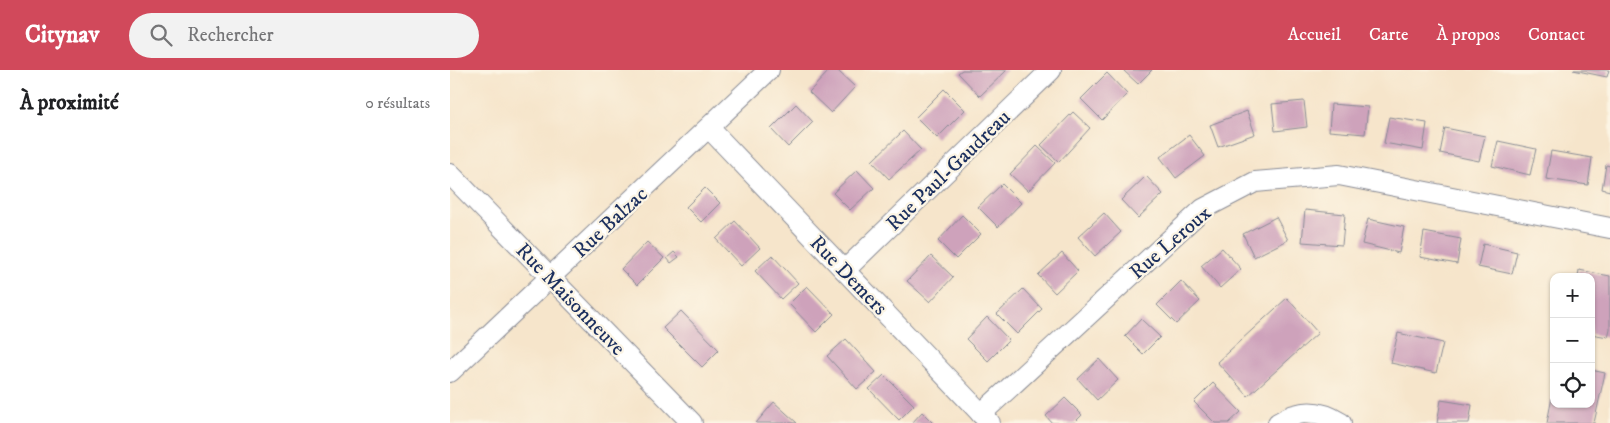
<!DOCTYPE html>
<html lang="fr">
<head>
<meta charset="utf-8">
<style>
  :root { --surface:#fff; --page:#f2f2f2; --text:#202124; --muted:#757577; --line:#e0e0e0; --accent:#d1495b }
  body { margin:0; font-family:"IM FELL DW Pica",serif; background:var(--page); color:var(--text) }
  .controls { position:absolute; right:15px; bottom:15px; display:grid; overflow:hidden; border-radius:10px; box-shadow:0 1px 4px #0004 }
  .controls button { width:45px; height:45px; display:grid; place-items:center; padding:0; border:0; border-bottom:1px solid var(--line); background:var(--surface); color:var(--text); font:25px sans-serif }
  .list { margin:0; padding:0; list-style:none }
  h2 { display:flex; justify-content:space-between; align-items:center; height:65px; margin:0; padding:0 20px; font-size:21px }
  h2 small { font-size:16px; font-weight:400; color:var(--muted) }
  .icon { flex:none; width:28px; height:28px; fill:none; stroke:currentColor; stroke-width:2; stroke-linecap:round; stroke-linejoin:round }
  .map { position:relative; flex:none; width:1160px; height:353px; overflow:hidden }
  header { display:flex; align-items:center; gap:30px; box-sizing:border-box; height:70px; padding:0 25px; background:var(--accent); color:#fff }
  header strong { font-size:24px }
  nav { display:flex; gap:28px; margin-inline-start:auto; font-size:18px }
  .search { width:350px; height:45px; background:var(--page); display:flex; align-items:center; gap:12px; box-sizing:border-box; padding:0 18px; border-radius:28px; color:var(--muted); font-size:19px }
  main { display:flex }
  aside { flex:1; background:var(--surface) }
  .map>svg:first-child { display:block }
  .building { fill:#cea2bb }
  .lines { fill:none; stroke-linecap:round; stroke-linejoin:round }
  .street-casing { stroke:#888a94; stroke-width:22 }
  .street { stroke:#fff; stroke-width:20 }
  .labels { text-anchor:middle; stroke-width:4.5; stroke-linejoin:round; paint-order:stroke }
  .street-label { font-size:21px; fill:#1b2f5e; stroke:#fcf5e5 }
</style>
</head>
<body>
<header>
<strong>Citynav</strong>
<div class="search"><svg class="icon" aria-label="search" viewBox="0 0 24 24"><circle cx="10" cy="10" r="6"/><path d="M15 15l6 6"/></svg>Rechercher</div>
<nav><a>Accueil</a><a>Carte</a><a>À propos</a><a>Contact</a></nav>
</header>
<main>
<aside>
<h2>À proximité<small>0 résultats</small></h2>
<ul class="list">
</ul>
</aside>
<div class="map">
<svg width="1160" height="353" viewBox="0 0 1160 353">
  <rect width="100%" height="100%" fill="#fcf5e5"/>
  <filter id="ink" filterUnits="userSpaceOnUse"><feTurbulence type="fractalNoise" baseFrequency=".02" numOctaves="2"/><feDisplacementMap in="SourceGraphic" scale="10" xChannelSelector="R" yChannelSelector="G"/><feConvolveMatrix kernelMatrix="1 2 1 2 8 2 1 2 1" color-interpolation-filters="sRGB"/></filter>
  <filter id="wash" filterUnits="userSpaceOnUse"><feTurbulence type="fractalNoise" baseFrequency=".0096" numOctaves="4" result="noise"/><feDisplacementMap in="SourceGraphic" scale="20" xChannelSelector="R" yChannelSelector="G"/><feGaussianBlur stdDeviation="1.12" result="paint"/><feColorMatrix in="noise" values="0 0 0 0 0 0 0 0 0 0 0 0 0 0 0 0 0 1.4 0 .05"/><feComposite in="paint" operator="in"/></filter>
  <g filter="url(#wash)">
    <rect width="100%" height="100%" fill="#f6e5cb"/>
    <g id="blocks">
      <g class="building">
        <polygon points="380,0 387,0 405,17 381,43 359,22"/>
        <polygon points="512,0 557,0 530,26 508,3"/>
        <polygon points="673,0 702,0 688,14"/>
        <polygon points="1123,0 1159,0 1157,7"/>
        <polygon points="657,3 677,24 652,50 631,29"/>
        <polygon points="494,19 515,40 487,68 466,47"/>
        <polygon points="854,31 857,57 825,61 822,34"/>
        <polygon points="346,34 363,52 338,77 321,59"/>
        <polygon points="881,34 918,37 915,64 879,61"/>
        <polygon points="797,41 805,64 768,77 760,55"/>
        <polygon points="623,42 640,58 609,92 591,75"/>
        <polygon points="939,47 977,53 973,80 934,73"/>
        <polygon points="995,58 1035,66 1029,91 990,83"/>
        <polygon points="453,61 471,80 439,109 422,91"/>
        <polygon points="739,65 755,86 726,108 710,87"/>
        <polygon points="1048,71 1086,79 1080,105 1042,96"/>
        <polygon points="587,76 605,93 578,121 560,104"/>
        <polygon points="1101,81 1142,88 1138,115 1096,109"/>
        <polygon points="1156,95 1160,96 1160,121 1152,119"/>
        <polygon points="407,100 424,118 400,140 383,123"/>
        <polygon points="696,106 713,124 688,148 671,130"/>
        <polygon points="552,114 571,133 548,157 528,137"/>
        <polygon points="255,118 270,133 251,152 236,137"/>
        <polygon points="855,140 895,144 892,175 852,172"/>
        <polygon points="654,143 671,162 645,186 628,167"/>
        <polygon points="512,145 531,164 506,189 488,171"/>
        <polygon points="826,147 838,170 804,187 793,164"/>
        <polygon points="918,149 954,157 949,183 912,174"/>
        <polygon points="285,151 310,178 291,196 266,169"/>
        <polygon points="974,162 1011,169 1007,194 970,187"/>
        <polygon points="197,172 214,188 187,215 171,199"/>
        <polygon points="1033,174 1067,182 1062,204 1028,197"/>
        <polygon points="772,178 791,199 770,218 751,196"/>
        <polygon points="224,182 229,187 221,193 217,188"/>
        <polygon points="612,183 628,201 605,223 588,205"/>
        <polygon points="322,185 348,213 331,229 305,201"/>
        <polygon points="481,186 503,207 480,232 457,211"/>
        <polygon points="1129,200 1160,206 1160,259 1158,267 1141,264 1141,207 1128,207"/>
        <polygon points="731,211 750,231 726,254 707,235"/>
        <polygon points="357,216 384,244 366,262 339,234"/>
        <polygon points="573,219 592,239 567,264 547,244"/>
        <polygon points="837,228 868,263 798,326 767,292"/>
        <polygon points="231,241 269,280 252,297 213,258"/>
        <polygon points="537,247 559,270 538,291 516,269"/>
        <polygon points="691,249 710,267 693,284 675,266"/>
        <polygon points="948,263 993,273 986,303 941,293"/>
        <polygon points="396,269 426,302 407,319 377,286"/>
        <polygon points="649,289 668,310 647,330 628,309"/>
        <polygon points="1141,300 1155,303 1144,353 1097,353 1103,322 1104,334 1141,334"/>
        <polygon points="434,305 464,335 449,350 419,319"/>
        <polygon points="763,313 791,342 779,353 765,353 744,332"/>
        <polygon points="615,328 632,345 624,353 602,353 596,346"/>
        <polygon points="991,330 1022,335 1019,353 987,353"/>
        <polygon points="324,332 347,353 306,353"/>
        <polygon points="472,342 483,353 462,353"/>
      </g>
    </g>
  </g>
  <g filter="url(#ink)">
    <use href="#blocks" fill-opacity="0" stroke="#888a94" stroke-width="1"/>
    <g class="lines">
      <defs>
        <g id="street">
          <polyline points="259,58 540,353"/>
          <polyline points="0,104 242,353"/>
          <polyline points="395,200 601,0"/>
          <polyline points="0,302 319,0"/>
          <polyline points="531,344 753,139 805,112 889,105 1160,158"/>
          <path d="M 828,353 C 850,339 869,339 891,353"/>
        </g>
      </defs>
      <use href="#street" class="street-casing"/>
      <use href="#street" class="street"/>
    </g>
  </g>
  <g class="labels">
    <g class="street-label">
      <text transform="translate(498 100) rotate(-44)" y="7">Rue Paul-Gaudreau</text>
      <text transform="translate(160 152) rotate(-43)" y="7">Rue Balzac</text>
      <text transform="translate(720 172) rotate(-41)" y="7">Rue Leroux</text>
      <text transform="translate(399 205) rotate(46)" y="7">Rue Demers</text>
      <text transform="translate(121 229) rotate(46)" y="7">Rue Maisonneuve</text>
    </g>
  </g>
</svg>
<div class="controls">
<button>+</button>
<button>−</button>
<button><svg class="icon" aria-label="locate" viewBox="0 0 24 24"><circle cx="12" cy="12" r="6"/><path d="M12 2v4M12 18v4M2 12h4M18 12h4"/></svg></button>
</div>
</div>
</main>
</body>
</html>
